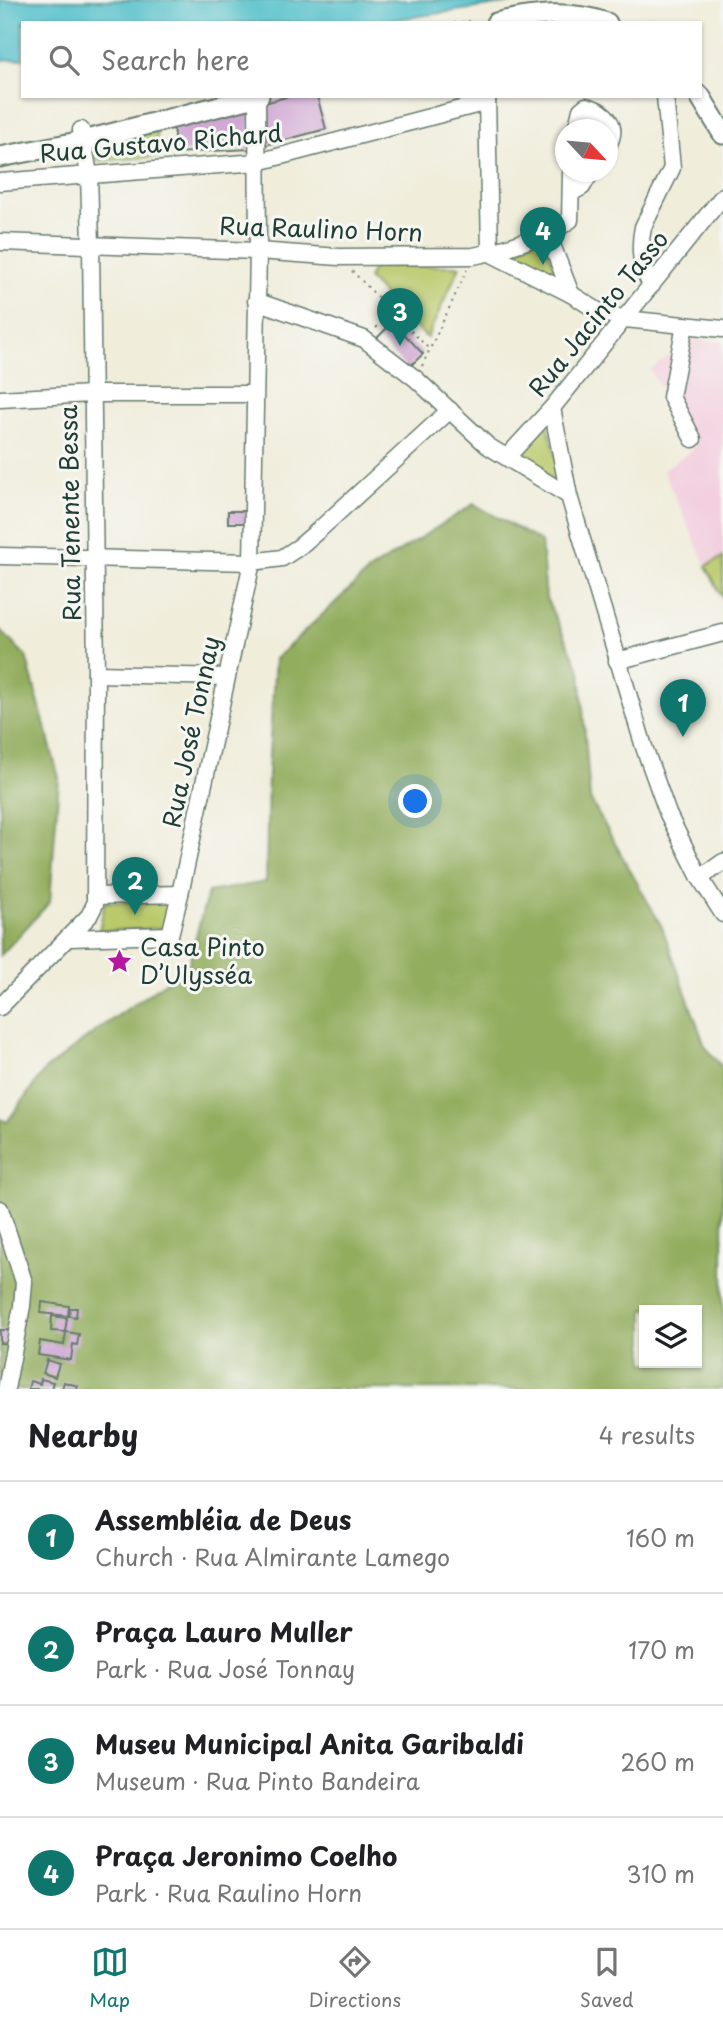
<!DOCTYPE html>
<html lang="en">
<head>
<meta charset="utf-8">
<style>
  :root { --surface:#fff; --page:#f6f6f6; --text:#202124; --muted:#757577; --line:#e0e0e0; --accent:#0f766e }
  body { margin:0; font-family:"Playpen Sans",sans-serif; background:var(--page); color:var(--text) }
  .controls { position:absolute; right:21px; bottom:21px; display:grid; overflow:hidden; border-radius:0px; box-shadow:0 2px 5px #0004 }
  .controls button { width:63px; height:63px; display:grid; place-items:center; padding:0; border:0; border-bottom:2px solid var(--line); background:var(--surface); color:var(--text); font:35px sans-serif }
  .compass { position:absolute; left:555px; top:119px; width:63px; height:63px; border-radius:50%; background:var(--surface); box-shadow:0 2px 5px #0004; rotate:116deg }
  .you { position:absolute; left:416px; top:802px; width:24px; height:24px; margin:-18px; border:5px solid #fff; border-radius:50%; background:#1a73e8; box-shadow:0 0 0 10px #1a73e833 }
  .badge { display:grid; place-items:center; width:46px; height:46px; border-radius:50%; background:var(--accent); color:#fff; font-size:23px; font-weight:700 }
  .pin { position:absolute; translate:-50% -58px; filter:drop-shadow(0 2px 4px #0008) }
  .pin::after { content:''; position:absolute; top:37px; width:24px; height:21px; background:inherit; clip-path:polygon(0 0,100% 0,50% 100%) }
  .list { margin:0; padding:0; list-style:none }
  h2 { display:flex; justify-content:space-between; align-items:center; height:91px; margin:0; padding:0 28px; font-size:30px }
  h2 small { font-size:23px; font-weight:400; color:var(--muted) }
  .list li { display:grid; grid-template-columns:46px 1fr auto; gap:21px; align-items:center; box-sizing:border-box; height:112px; padding:0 28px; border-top:2px solid var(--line) }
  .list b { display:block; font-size:26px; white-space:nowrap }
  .list p { margin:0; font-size:23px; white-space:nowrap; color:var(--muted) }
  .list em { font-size:23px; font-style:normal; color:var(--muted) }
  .icon { flex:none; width:38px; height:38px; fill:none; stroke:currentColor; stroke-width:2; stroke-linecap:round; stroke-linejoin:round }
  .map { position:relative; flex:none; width:723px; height:1389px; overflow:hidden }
  .search { position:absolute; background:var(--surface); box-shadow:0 2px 5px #0004; left:21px; right:21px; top:21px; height:77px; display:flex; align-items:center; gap:18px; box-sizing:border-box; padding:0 24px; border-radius:0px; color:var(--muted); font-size:26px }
  .sheet { height:539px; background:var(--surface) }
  nav { display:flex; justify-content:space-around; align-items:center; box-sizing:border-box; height:98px; border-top:2px solid var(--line); background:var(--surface); font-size:19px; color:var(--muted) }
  nav a { display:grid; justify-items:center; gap:4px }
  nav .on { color:var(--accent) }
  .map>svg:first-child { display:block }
  .built { fill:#f3cfdf }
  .green { fill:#bac96b; stroke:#6c8350; stroke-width:2 }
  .forest { fill:#93ad5f; stroke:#59754a; stroke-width:2; fill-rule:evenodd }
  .water { fill:#51bfc9; stroke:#387e7e; stroke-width:2 }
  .building { fill:#d0a8d4 }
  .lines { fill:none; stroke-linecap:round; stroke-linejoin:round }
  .minor-casing { stroke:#687b6e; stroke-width:19 }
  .major-casing { stroke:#687b6e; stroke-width:23 }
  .path { stroke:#687b6e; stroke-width:2; stroke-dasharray:2 5; stroke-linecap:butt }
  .minor { stroke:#fff; stroke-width:16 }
  .major { stroke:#fff; stroke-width:19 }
  .labels { text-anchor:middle; stroke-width:6; stroke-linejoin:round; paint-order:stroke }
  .street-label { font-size:24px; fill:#1f3d34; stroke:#f6f6f2 }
  .poi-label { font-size:24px; fill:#1f3d34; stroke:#f6f6f2; text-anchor:start }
</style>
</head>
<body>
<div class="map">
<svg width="723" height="1389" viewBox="0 0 723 1389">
  <rect width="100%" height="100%" fill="#f6f6f2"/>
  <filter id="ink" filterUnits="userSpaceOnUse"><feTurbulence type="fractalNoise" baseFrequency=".0143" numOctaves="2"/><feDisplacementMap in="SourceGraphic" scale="14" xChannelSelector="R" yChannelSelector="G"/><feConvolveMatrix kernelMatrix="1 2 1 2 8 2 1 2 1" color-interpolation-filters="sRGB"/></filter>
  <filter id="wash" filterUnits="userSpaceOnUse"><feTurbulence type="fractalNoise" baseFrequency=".00686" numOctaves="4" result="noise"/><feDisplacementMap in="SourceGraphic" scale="28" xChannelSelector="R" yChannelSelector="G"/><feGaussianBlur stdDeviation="1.57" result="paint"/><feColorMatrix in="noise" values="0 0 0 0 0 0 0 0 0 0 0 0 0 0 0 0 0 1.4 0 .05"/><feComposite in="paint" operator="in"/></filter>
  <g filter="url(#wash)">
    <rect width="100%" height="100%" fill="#f0eddb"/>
    <polygon class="built" points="691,340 723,342 723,603 663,470 695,448 650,370"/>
    <g class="green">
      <polygon points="591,111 608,130 580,130 582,116"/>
      <polygon points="156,129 159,157 94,161 95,144"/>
      <polygon points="541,237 560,278 504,253"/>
      <polygon points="374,266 460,266 427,338 368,279"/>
      <polygon points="547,421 563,486 518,458"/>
      <polygon points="723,557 723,598 706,566"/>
      <polygon points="105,902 170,902 165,928 99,931"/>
    </g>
    <g class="forest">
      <path d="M 474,504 L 541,542 L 546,598 L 580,670 L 590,799 L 662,927 L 705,1046 L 723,1068 L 723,1389 L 0,1389 L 0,1119 L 7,1122 L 45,1070 L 96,1031 L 188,966 L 208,892 L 266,882 L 268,772 L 275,659 L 370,570 ZM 644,1310 L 697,1310 L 697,1363 L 644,1363 Z"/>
      <polygon points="0,630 26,656 59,778 50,902 0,956"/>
    </g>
    <polygon class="water" points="0,0 532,0 371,23 23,23 23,59 0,60"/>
    <g id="blocks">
      <g class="building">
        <polygon points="289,96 317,96 326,129 266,145 265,103"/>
        <polygon points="250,106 250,149 174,153 174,128"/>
        <polygon points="393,322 423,354 407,369 377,338"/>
        <rect x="228" y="511" width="19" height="12"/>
        <polygon points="42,1302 69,1306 68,1316 41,1313"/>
        <polygon points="70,1308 77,1308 76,1317 69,1316"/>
        <polygon points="52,1316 67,1318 65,1332 51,1331"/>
        <polygon points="0,1330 12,1330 11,1344 0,1343"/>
        <polygon points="66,1332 79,1334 77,1345 73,1344 71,1360 38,1355 40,1341 64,1345"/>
        <polygon points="47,1360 59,1364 55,1377 43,1373"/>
        <polygon points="41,1379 53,1382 51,1389 28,1389 30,1381 40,1384"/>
        <polygon points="64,1382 78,1386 77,1389 62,1389"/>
      </g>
    </g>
  </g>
  <g filter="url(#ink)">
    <use href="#blocks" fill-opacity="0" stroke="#687b6e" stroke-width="2"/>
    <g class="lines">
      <defs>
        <g id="minor">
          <polyline points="487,96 490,253"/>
          <path d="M 576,130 L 581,110 L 586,106 C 607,111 619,126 608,145"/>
          <polyline points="0,182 258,162 487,102"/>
          <polyline points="571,193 582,187 591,172"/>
          <polyline points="547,232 571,294"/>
          <path d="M 0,242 L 258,251 L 339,257 L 473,256 C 496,252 553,234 570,220 L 571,172"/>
          <polyline points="490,253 571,294 598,311 625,319 723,329"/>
          <path d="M 652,285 C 640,270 639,246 643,227 L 672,168 L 665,96"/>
          <polyline points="256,301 364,339 416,379 488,446 569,496"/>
          <polyline points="685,325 671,397 693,439"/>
          <polyline points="0,399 91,394 254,394"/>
          <polyline points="552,408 569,496 644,747 668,814 700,878 723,914"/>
          <polyline points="507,457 552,408 723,196"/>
          <polyline points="0,556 252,562 282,558 299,547 320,529 450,410"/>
          <polyline points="617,661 723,633"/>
          <polyline points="96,674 226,677"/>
          <polyline points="700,878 723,862"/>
          <polyline points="95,896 180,894"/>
          <polyline points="69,938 170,935 180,894 252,562 258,251 257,96"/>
          <polyline points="0,1007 89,916 95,904 96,674 91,244 89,174 81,130"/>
          <polyline points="0,1209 24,1282 22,1306 6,1389"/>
        </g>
        <g id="major">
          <path d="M 496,23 C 534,14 570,10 607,23"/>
          <polyline points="700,96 723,134"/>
          <polyline points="0,157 83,141 259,96"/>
        </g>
      </defs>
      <use href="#minor" class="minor-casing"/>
      <use href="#major" class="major-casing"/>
      <g class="path">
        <polyline points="454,23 473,21 476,23"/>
        <polyline points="352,271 429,349"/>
        <polyline points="376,328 391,312"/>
        <polyline points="422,366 467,270"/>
      </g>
      <use href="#minor" class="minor"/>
      <use href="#major" class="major"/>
    </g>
  </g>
  <defs>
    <symbol id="sight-bare" viewBox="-9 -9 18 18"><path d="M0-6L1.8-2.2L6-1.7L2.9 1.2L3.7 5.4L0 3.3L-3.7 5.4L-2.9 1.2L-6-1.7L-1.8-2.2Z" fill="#b5179e" stroke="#f6f6f2" stroke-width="2.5" paint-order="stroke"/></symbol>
  </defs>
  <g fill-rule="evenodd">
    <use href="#sight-bare" x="102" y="944" width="35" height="35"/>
  </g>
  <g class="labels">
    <g class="street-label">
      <text transform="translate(161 144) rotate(-5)" y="8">Rua Gustavo Richard</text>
      <text transform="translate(321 230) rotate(2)" y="8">Rua Raulino Horn</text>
      <text transform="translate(599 314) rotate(-51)" y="8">Rua Jacinto Tasso</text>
      <text transform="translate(71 513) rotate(-91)" y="8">Rua Tenente Bessa</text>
      <text transform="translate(192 732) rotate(-78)" y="8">Rua José Tonnay</text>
    </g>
    <g class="poi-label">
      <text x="140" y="956">Casa Pinto<tspan x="140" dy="28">D’Ulysséa</tspan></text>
    </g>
  </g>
</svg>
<div class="controls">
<button><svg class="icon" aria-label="layers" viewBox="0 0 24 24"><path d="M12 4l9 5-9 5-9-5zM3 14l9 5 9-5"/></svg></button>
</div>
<svg class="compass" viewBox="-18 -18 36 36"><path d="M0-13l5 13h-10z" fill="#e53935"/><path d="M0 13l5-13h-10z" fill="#757577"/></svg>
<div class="you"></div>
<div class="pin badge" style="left:683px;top:737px">1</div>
<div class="pin badge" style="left:135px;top:915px">2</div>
<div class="pin badge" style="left:400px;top:346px">3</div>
<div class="pin badge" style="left:543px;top:265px">4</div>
<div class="search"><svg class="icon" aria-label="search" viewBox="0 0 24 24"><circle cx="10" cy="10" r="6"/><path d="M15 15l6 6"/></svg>Search here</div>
</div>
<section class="sheet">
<h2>Nearby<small>4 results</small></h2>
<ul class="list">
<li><span class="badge">1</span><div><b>Assembléia de Deus</b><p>Church · Rua Almirante Lamego</p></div><em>160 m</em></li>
<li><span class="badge">2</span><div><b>Praça Lauro Muller</b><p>Park · Rua José Tonnay</p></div><em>170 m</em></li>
<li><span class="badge">3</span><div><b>Museu Municipal Anita Garibaldi</b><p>Museum · Rua Pinto Bandeira</p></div><em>260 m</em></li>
<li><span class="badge">4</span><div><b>Praça Jeronimo Coelho</b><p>Park · Rua Raulino Horn</p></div><em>310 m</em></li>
</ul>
</section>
<nav>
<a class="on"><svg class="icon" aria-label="map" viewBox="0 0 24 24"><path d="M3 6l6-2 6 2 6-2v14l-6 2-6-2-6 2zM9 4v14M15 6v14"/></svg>Map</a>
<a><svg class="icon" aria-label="directions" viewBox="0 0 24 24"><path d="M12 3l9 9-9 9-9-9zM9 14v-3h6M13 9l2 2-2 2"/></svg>Directions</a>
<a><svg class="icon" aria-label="saved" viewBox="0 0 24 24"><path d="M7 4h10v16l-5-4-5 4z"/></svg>Saved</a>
</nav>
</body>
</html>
